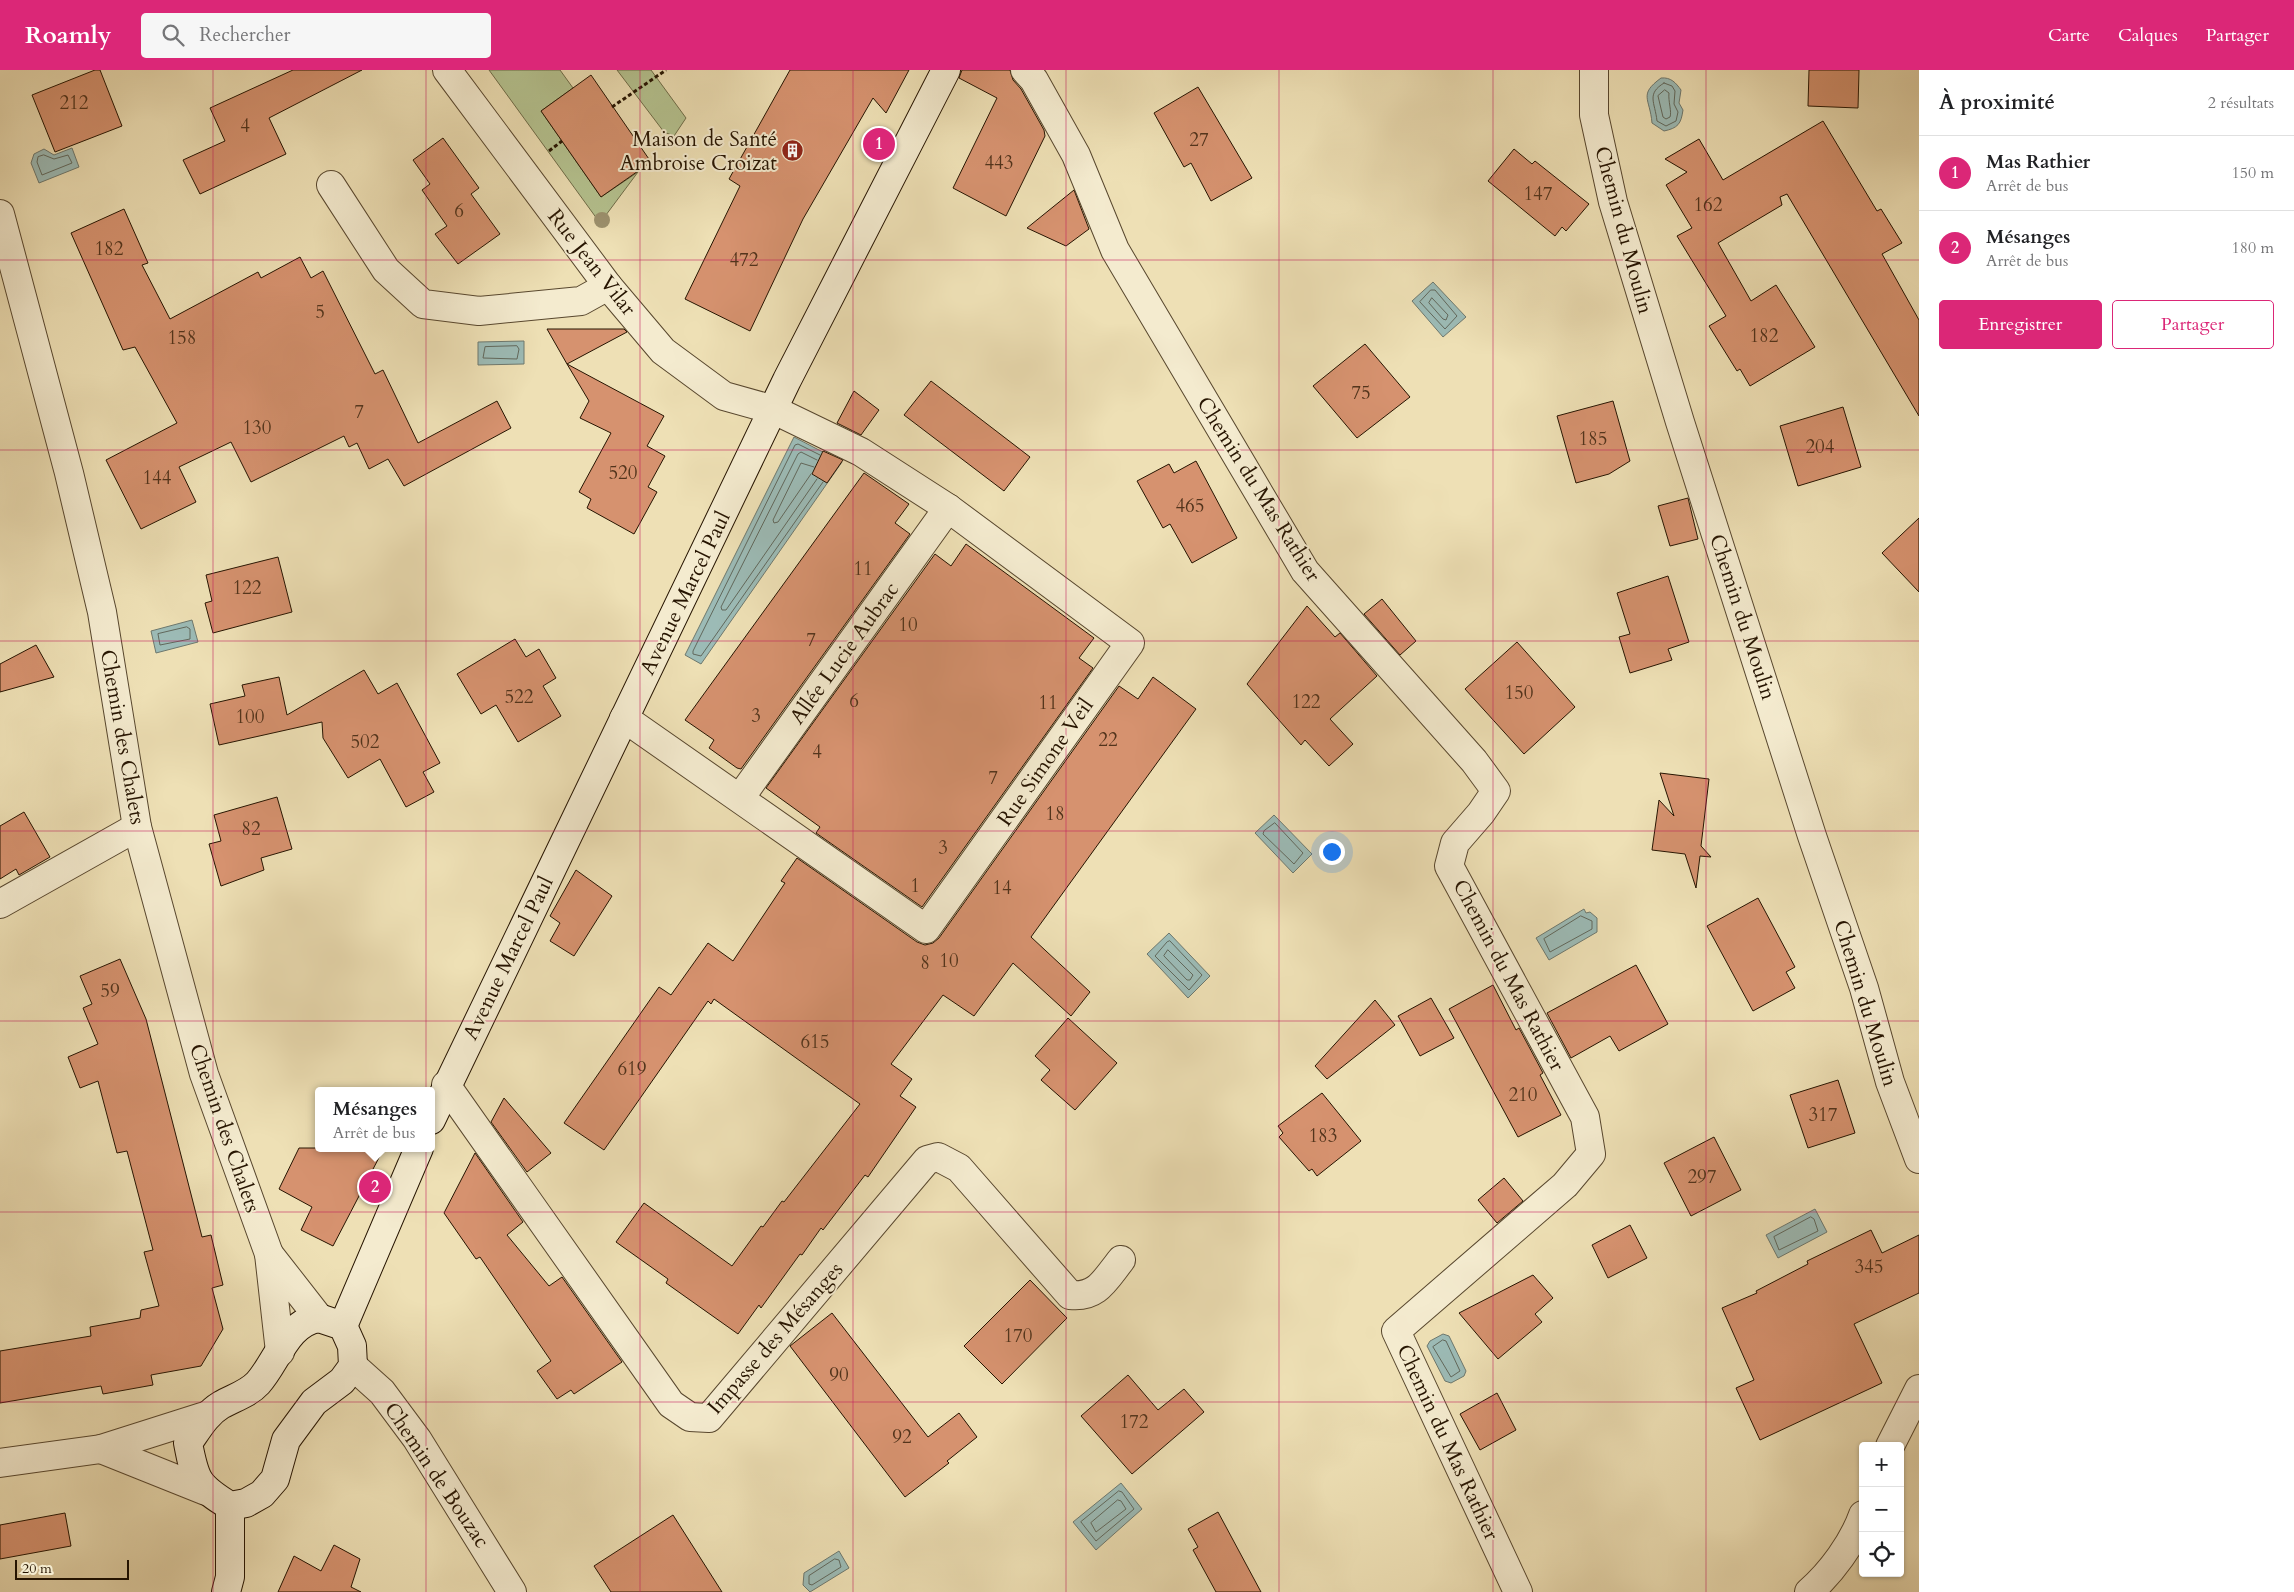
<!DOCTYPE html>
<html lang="fr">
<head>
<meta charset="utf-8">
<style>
  :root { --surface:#fff; --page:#f6f6f6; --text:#202124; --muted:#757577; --line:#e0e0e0; --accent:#db2777 }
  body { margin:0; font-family:Cardo,serif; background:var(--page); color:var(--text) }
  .controls { position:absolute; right:15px; bottom:15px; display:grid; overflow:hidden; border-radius:5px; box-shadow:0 1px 4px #0004 }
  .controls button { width:45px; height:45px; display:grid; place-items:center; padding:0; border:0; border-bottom:1px solid var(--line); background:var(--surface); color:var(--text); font:25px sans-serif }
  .scale { position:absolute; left:15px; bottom:12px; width:114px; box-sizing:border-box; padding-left:5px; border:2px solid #261401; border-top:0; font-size:14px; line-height:18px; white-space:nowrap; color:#261401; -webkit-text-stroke:4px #f4ebcf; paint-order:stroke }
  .you { position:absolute; left:1331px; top:781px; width:18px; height:18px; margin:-12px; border:4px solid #fff; border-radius:50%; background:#1a73e8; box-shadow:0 0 0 8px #1a73e833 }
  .badge { display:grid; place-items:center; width:32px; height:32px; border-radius:50%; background:var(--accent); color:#fff; font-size:16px; font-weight:700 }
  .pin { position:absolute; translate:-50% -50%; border:2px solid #fff; box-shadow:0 1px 5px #0006 }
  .popup { position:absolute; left:315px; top:1017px; width:120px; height:65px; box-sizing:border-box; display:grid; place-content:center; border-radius:5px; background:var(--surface); filter:drop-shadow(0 1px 4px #0005); font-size:16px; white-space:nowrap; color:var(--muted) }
  .popup b { font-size:19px; color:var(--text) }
  .popup::after { content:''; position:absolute; left:50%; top:100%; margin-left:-10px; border:10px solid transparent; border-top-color:var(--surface) }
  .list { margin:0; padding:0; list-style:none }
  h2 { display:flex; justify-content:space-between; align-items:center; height:65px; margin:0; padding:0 20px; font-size:21px }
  h2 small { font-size:16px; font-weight:400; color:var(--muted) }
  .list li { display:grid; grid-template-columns:32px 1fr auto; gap:15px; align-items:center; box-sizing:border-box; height:75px; padding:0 20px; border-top:1px solid var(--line) }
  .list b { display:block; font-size:19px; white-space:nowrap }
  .list p { margin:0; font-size:16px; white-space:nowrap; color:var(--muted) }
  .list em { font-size:16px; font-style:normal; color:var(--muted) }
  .actions { display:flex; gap:10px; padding:15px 20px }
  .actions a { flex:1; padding:11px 0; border:1px solid var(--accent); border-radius:5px; text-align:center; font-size:18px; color:var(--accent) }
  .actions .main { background:var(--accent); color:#fff }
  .icon { flex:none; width:28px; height:28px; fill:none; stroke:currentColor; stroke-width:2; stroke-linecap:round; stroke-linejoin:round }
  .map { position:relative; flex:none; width:1919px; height:1522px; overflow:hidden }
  header { display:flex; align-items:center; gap:30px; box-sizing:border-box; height:70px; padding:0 25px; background:var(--accent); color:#fff }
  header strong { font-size:24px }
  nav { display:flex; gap:28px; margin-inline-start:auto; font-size:18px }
  .search { width:350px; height:45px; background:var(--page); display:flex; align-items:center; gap:12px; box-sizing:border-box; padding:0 18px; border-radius:5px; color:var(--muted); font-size:19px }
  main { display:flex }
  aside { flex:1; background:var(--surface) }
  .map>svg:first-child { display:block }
  .green { fill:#b5c390; stroke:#6e6c48 }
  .water { fill:#9cbbb6; stroke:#6d786e }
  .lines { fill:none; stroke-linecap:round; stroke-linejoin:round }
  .shore { stroke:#61685c; stroke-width:1 }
  .building { fill:#d6926f; stroke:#261401 }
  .street-casing { stroke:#58472e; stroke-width:30 }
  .secondary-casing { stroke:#261401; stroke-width:30 }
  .path { stroke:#261401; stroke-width:3; stroke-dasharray:4 2.5; stroke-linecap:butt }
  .street { stroke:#f4ebcf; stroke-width:28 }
  .secondary { stroke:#f4ebcf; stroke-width:28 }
  .tree { fill:#9c916e }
  .grid { fill:none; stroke:#c2185b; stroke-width:1; stroke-opacity:0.55 }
  .labels { text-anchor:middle; stroke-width:4; stroke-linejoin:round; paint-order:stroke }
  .number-label { font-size:19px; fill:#52341c }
  .poi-label { font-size:21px; fill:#261401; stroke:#f4ebcf; text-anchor:end }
  .street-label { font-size:21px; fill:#261401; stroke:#f4ebcf }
</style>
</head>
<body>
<header>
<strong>Roamly</strong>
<div class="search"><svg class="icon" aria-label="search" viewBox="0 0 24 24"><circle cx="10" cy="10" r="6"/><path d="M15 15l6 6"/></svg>Rechercher</div>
<nav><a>Carte</a><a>Calques</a><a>Partager</a></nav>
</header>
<main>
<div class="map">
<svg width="1919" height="1522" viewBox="0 0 1919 1522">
  <rect width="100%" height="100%" fill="#eee0b5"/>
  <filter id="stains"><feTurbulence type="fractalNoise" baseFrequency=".004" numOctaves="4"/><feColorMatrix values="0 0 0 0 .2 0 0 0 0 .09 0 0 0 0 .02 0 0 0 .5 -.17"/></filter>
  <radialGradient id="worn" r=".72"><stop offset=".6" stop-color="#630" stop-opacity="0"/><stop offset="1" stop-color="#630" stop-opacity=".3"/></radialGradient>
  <g class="green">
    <polygon points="489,0 560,0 573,18 541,41 601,127 638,102 600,153"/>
    <polygon points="617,0 651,0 686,48 674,66 664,62"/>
  </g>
  <g class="water">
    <path d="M 1661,8 C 1671,7 1676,13 1681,20 L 1679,33 L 1683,40 C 1681,54 1678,58 1664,61 L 1652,53 C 1650,28 1638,25 1661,8 Z"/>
    <polygon points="72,78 79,97 39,113 31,93 34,84 44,79 54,85"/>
    <polygon points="1433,212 1466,247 1443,267 1412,231"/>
    <polygon points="524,271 524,294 478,295 478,272"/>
    <polygon points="794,367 842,392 701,594 685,585"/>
    <polygon points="192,550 198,572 156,583 151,561"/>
    <polygon points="1274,745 1312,784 1293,803 1255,763"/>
    <polygon points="1584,839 1586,843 1590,842 1597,848 1597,862 1549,890 1536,868"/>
    <polygon points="1169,863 1210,906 1188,928 1147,884"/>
    <polygon points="1815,1139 1827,1162 1778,1188 1766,1165"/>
    <polygon points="1443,1264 1449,1266 1466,1301 1464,1306 1451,1313 1445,1311 1427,1276 1430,1271"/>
    <polygon points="1121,1413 1142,1439 1096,1480 1073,1452"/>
    <polygon points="839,1481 849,1498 810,1522 803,1515 804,1503"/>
  </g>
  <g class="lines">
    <g class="shore">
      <path d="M 1664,13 L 1672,16 L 1675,21 L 1674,34 L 1678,42 L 1676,51 L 1666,56 L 1657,51 C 1655,32 1646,24 1664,13 Z"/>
      <path d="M 1665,20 L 1669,23 C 1668,31 1672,42 1670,47 L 1666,49 L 1663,47 L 1658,26 Z"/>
      <polygon points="44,85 54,89 68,85 72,93 42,105 37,92 38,87"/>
      <polygon points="1431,220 1435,220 1457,246 1445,259 1420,232"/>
      <polygon points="1432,228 1448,245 1446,250 1443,249 1429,233"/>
      <polygon points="517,276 519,279 517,289 483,288 485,277"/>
      <polyline points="820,385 798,374 795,375 693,581 693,584 701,586 823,412"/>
      <polyline points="811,404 778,452 774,453 773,450 801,393 814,397"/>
      <polyline points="817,409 726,540 722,540 721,537 798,384 801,382 817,390"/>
      <polygon points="187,557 190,559 190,569 160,575 158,564"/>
      <polygon points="1275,753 1303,783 1294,794 1263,764 1264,761"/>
      <polygon points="1581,846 1592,851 1592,859 1550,882 1544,869"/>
      <polygon points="1170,871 1202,905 1189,920 1155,886 1167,872"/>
      <polygon points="1168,880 1193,905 1190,910 1187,910 1164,886"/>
      <polygon points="1811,1147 1814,1149 1818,1161 1779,1180 1774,1167"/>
      <polygon points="1443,1270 1446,1271 1460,1301 1451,1307 1433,1277"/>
      <polygon points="1119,1421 1122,1422 1134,1439 1096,1471 1081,1452"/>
      <polygon points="1118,1430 1121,1431 1126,1439 1096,1462 1091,1453"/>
      <polygon points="835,1489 839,1490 841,1497 812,1515 809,1514 809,1506"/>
    </g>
  </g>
  <g class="building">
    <polygon points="95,0 100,0 122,56 55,82 32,25"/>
    <polygon points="293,0 362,0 269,48 286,84 200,124 183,90 225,71 210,38"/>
    <polygon points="790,0 909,0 886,43 873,28 803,149 750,261 685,229 740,116 729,109"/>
    <polygon points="962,0 1010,0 1013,10 1021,19 1044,60 1045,66 1006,146 953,118 997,28 959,8"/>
    <polygon points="1809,0 1859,0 1858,38 1808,36"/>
    <polygon points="591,5 651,92 601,127 541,41"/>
    <polygon points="1198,17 1252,108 1211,131 1191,93 1184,97 1154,43"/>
    <polygon points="1823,51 1877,141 1881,139 1902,173 1882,184 1919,250 1919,346 1787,124 1780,127 1782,135 1718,173 1751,231 1776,215 1815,277 1750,316 1740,299 1737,301 1709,256 1726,246 1677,166 1692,158 1666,115 1687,102 1665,89 1699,69 1723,110"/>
    <polygon points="443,68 479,118 471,124 500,164 458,194 435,164 447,156 422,120 430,114 413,90"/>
    <polygon points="1514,79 1532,94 1535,91 1589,134 1566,161 1562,157 1555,166 1488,111"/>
    <polygon points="1074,120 1089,159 1066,176 1027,158"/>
    <polygon points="124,139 148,193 142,195 170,249 258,202 261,208 300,187 311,208 323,201 375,304 383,300 418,373 497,331 511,358 404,416 388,389 369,399 357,373 349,377 344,366 251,412 231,372 179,397 196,432 141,459 106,390 177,353 135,277 123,280 71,163"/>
    <polygon points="547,259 624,259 627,262 567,294"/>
    <polygon points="1365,274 1410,327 1357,368 1313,316"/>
    <polygon points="567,294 664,346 647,376 665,386 648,417 657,422 634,464 587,438 591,429 579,422 611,363 580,348 589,331"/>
    <polygon points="931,311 1030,387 1004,421 904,345"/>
    <polygon points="854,321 879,340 861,365 837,353"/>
    <polygon points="1613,331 1630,391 1609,404 1576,413 1557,346"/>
    <polygon points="1843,337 1861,397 1798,416 1780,356"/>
    <polygon points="823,381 843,390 827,413 812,404"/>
    <polygon points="1196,391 1237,468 1192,493 1170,454 1163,458 1137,411 1169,394 1174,403"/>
    <polygon points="864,403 909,434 895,453 910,464 741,699 737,698 709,678 714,670 685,650"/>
    <polygon points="1688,428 1698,469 1670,476 1658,436"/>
    <polygon points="1919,448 1919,522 1882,483"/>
    <polygon points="966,474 1094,568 1079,588 1093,598 922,837 816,763 820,757 766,718 935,484 951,496"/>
    <polygon points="278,487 292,542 213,563 205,533 212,531 206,505"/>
    <polygon points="1668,506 1689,572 1668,579 1672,590 1630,603 1619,567 1630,564 1617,523"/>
    <polygon points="1382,529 1416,571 1400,585 1364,544"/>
    <polygon points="1307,536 1335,567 1340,563 1377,606 1330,649 1353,674 1329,696 1305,670 1301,675 1247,614"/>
    <polygon points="515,569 526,587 539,579 556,608 543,616 561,646 518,672 496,635 481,644 457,604"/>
    <polygon points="1517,572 1575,637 1524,684 1465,619"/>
    <polygon points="36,575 54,607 0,622 0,594"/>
    <polygon points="364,600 378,624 397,613 440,693 423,702 434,722 406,737 380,689 348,708 323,668 322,652 219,675 210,634 245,626 242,615 279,607 287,645"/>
    <polygon points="1153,607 1196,639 1031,867 1090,922 1071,946 1013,893 974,946 943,925 891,994 912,1009 900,1026 916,1037 868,1107 865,1105 823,1160 821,1158 802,1185 800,1184 761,1238 759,1235 738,1264 666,1213 668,1209 616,1172 644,1133 732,1196 761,1156 763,1157 782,1131 784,1132 860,1034 714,929 711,934 708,931 604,1080 564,1053 659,917 671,925 708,873 733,891 785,813 781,811 797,788 917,872 925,875 933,873 939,868 1119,616 1138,629"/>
    <polygon points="1660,703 1709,709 1701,776 1711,787 1700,786 1696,818 1685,784 1652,780 1659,730 1674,746"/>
    <polygon points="277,727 292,779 261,788 264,800 221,816 209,774 221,771 214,745"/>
    <polygon points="24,742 50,787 19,805 16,799 0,809 0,756"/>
    <polygon points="576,800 612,826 574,886 550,871 560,853 550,846"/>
    <polygon points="1758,828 1795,897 1786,902 1795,918 1753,941 1707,856"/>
    <polygon points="120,889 146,949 202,1167 211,1165 223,1215 212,1218 223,1259 201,1296 151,1305 153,1315 103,1324 101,1316 0,1333 0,1281 91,1266 90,1257 140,1248 141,1240 159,1236 144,1182 153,1180 127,1081 117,1083 98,1011 80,1018 68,987 98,974 83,938 92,934 80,906"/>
    <polygon points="1636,895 1668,954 1619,981 1610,966 1571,988 1547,943"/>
    <polygon points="1493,915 1516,960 1519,958 1543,1003 1540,1005 1561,1045 1518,1067 1449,939"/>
    <polygon points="1431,928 1454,968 1420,986 1398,946"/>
    <polygon points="1375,930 1395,955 1327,1009 1315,996"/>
    <polygon points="1068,948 1117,993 1075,1040 1041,1010 1050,1000 1035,986"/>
    <polygon points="1838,1010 1855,1063 1808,1078 1790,1025"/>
    <polygon points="1322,1023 1361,1071 1317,1106 1312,1099 1309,1101 1279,1067 1283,1063 1278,1056"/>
    <polygon points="504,1028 551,1083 527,1102 491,1052"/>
    <polygon points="1714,1067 1741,1120 1691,1146 1664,1093"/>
    <polygon points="299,1078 384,1078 333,1176 301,1160 312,1137 279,1119"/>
    <polygon points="475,1083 523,1152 507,1165 549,1216 562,1207 622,1292 574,1324 571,1320 557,1329 537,1301 551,1291 480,1187 476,1189 444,1143"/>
    <polygon points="1504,1108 1523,1131 1497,1153 1478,1130"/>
    <polygon points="1630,1155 1647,1188 1608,1208 1592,1175"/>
    <polygon points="1871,1160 1882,1183 1919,1165 1919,1223 1854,1254 1882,1313 1760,1370 1736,1318 1754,1310 1722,1238 1757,1223 1756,1221 1808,1194 1807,1191"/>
    <polygon points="1533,1205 1553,1228 1535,1244 1542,1252 1498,1289 1459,1243"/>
    <polygon points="1030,1210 1067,1248 1002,1314 964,1276"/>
    <polygon points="832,1243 928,1367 959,1343 977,1367 947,1391 949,1393 905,1427 790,1276"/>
    <polygon points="1128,1305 1158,1340 1184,1319 1204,1342 1132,1404 1081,1346"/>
    <polygon points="1497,1323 1516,1360 1480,1380 1460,1344"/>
    <polygon points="1218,1442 1261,1522 1216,1522 1193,1480 1198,1477 1188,1459"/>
    <polygon points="65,1443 71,1476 0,1489 0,1455"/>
    <polygon points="673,1445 722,1522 611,1522 594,1496"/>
    <polygon points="334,1475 360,1489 351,1517 361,1522 278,1522 294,1486 321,1501"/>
  </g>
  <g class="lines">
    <defs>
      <g id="street">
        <polyline points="447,0 608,216 663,281 724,326 774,340 861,382 948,438 1130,573 926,859 624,648"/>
        <polyline points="1025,0 1034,10 1076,85 1115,180 1305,501 1474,691 1496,721 1481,743 1455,773 1449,796 1585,1047 1591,1084 1565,1115 1396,1261 1518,1522"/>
        <polyline points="1594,0 1594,45 1613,132 1680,352 1812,766 1864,918 1890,1012 1919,1089"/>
        <polyline points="331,115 386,200 423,234 479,241 581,231 608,216"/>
        <polyline points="0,144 69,403 102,542 137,757 204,1004 269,1184"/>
        <polyline points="740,728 948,438"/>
        <polyline points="0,834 137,757"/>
        <path d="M 446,1015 L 671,1334 L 690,1347 L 709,1348 L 927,1090 L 938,1087 L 959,1098 L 1070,1225 C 1097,1228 1105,1210 1121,1190"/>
        <polyline points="280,1282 269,1184 319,1248"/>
        <polyline points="353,1296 382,1322 417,1369 512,1522"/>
        <polyline points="1890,1376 1919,1319"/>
        <polyline points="101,1379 206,1421"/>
        <polyline points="0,1393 101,1379 208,1345"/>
        <path d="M 1809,1522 C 1831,1503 1853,1473 1863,1445"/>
      </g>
      <g id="secondary">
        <polyline points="431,1050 787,310 946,0"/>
        <path d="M 319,1248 L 343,1256 L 352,1276 L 353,1296 L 342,1311 L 314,1332 L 286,1370 L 275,1409 L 262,1424 L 246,1433 L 230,1436 C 197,1416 195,1410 188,1373 C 198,1359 206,1344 221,1335 C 233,1328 248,1324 258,1313 C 277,1292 287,1252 319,1248 Z"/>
        <polyline points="343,1256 419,1078"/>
        <polyline points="226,1522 230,1507 230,1436"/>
      </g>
    </defs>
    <use href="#street" class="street-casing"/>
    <use href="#secondary" class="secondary-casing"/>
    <g class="path">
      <polyline points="612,37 666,0"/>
      <polyline points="549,81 562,71"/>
    </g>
    <use href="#street" class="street"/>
    <use href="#secondary" class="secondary"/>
  </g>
  <circle class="tree" cx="602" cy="150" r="8"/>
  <path class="grid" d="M 213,0 L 213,1522M 426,0 L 426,1522M 640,0 L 640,1522M 853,0 L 853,1522M 1066,0 L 1066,1522M 1279,0 L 1279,1522M 1493,0 L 1493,1522M 1706,0 L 1706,1522M 0,190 L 1919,190M 0,380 L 1919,380M 0,571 L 1919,571M 0,761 L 1919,761M 0,951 L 1919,951M 0,1142 L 1919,1142M 0,1332 L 1919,1332"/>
  <defs>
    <symbol id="building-disc" viewBox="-11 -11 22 22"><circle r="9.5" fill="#8f2418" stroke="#f4ebcf"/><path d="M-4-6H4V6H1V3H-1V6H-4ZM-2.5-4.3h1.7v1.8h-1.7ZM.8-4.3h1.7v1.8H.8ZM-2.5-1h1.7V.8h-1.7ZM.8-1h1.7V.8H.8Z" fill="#fff"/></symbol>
  </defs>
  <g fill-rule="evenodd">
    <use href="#building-disc" x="780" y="68" width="25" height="25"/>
  </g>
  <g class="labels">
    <g class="number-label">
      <text x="74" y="39">212</text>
      <text x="245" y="62">4</text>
      <text x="1199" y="76">27</text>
      <text x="999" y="99">443</text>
      <text x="1538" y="130">147</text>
      <text x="1708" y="141">162</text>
      <text x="459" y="147">6</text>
      <text x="109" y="185">182</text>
      <text x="744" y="196">472</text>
      <text x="320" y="248">5</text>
      <text x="1764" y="272">182</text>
      <text x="182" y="274">158</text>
      <text x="1361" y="329">75</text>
      <text x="359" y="348">7</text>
      <text x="257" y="364">130</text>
      <text x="1593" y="375">185</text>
      <text x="1820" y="383">204</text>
      <text x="623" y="409">520</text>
      <text x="157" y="414">144</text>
      <text x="1190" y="442">465</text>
      <text x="863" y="505">11</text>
      <text x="247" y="524">122</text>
      <text x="908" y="561">10</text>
      <text x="811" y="576">7</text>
      <text x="1519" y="629">150</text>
      <text x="519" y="633">522</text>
      <text x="854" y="637">6</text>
      <text x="1306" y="638">122</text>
      <text x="1048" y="639">11</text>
      <text x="756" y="652">3</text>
      <text x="250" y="653">100</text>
      <text x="1108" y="676">22</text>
      <text x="365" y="678">502</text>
      <text x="817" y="688">4</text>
      <text x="993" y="714">7</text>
      <text x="1055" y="750">18</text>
      <text x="251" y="765">82</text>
      <text x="943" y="784">3</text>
      <text x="915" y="822">1</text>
      <text x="1002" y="824">14</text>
      <text x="949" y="897">10</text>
      <text x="925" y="899">8</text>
      <text x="110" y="927">59</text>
      <text x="815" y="978">615</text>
      <text x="632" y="1005">619</text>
      <text x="1523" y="1031">210</text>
      <text x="1823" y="1051">317</text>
      <text x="1323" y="1072">183</text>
      <text x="1702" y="1113">297</text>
      <text x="1869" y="1203">345</text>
      <text x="1018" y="1272">170</text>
      <text x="839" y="1311">90</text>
      <text x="1134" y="1358">172</text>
      <text x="902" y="1373">92</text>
    </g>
    <g class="poi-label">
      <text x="777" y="76">Maison de Santé<tspan x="777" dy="24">Ambroise Croizat</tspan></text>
    </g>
    <g class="street-label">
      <text transform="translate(1624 160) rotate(75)" y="7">Chemin du Moulin</text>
      <text transform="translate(592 192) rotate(52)" y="7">Rue Jean Vilar</text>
      <text transform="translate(1259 419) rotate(58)" y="7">Chemin du Mas Rathier</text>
      <text transform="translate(685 523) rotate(-64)" y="7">Avenue Marcel Paul</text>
      <text transform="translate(1743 547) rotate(72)" y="7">Chemin du Moulin</text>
      <text transform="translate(844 583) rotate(-54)" y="7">Allée Lucie Aubrac</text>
      <text transform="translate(123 667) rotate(80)" y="7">Chemin des Chalets</text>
      <text transform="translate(1045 692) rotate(-55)" y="7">Rue Simone Veil</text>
      <text transform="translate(508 888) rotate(-64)" y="7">Avenue Marcel Paul</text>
      <text transform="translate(1509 905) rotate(62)" y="7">Chemin du Mas Rathier</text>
      <text transform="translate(1866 933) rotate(73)" y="7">Chemin du Moulin</text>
      <text transform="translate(225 1058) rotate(71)" y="7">Chemin des Chalets</text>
      <text transform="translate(775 1268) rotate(-49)" y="7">Impasse des Mésanges</text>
      <text transform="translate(1448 1372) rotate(65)" y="7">Chemin du Mas Rathier</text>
      <text transform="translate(437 1405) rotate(56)" y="7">Chemin de Bouzac</text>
    </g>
  </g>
  <rect width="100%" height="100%" filter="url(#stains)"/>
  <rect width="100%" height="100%" fill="url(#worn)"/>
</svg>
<div class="controls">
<button>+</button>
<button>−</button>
<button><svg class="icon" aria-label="locate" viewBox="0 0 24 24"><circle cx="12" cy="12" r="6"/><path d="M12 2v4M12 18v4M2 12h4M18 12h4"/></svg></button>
</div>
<div class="scale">20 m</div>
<div class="you"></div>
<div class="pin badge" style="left:879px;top:74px">1</div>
<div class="pin badge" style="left:375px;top:1117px">2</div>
<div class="popup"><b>Mésanges</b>Arrêt de bus</div>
</div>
<aside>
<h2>À proximité<small>2 résultats</small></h2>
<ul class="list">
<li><span class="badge">1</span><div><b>Mas Rathier</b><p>Arrêt de bus</p></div><em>150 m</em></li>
<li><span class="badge">2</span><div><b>Mésanges</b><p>Arrêt de bus</p></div><em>180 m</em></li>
</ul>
<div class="actions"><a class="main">Enregistrer</a><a>Partager</a></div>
</aside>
</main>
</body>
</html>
